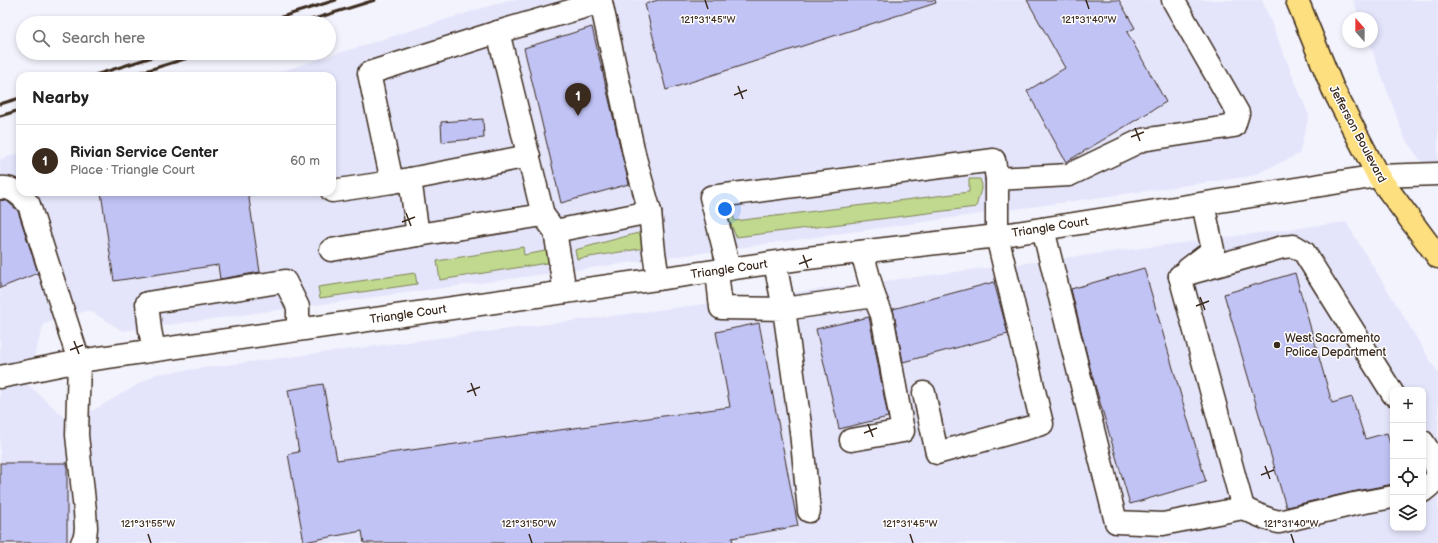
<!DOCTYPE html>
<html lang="en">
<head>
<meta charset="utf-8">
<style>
  :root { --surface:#fff; --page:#f6f6f6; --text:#222; --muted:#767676; --line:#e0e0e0; --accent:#3b2a1e }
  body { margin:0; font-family:"Balsamiq Sans",sans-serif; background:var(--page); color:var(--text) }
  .controls { position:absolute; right:12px; bottom:12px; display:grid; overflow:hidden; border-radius:8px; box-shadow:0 2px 6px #0003 }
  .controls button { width:36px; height:36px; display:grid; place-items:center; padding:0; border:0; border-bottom:1px solid var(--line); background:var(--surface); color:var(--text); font:20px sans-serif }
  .compass { position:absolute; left:1342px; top:12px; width:36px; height:36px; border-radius:50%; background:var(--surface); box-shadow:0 2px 6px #0003; rotate:339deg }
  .you { position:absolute; left:725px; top:209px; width:14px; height:14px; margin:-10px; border:3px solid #fff; border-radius:50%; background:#1a73e8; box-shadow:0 0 0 6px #1a73e833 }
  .badge { display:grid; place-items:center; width:26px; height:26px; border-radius:50%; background:var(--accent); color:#fff; font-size:13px; font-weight:700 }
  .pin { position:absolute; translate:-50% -33px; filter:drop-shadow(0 1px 2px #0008) }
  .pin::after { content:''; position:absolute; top:21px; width:14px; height:12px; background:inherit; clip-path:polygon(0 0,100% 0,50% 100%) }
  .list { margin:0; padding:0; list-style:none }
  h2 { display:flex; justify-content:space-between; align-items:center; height:52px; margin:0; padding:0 16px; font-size:17px }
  h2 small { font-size:13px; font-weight:400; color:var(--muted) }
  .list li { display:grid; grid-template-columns:26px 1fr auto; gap:12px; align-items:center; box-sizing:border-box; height:72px; padding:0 16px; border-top:1px solid var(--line) }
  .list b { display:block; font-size:15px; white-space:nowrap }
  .list p { margin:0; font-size:13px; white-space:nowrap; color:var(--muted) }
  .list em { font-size:13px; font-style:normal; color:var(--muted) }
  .icon { flex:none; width:22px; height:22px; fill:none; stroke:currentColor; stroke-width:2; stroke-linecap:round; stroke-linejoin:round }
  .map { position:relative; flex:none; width:1438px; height:543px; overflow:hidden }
  .search { position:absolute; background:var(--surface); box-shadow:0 2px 6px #0003; left:16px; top:16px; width:320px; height:44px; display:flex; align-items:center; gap:10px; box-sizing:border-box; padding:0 14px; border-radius:22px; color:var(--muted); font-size:15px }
  .panel { position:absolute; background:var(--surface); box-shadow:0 2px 6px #0003; left:16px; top:72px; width:320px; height:124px; border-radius:12px }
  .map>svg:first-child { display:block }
  .built { fill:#e4e5fb; fill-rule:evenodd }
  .green { fill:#c1d98f; stroke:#7e8256 }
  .building { fill:#c1c3f5; stroke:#3b2a1e }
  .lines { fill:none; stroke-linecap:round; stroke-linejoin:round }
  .minor-casing { stroke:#3b2a1e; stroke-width:25 }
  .major-casing { stroke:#3b2a1e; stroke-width:25 }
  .minor { stroke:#fff; stroke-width:22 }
  .major { stroke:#fddf80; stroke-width:22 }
  .rail { stroke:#3b2a1e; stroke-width:3 }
  .ticks { fill:none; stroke:#3b2a1e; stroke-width:1.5 }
  .poi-dot { fill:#3b2a1e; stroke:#fff; stroke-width:1.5 }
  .labels { text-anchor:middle; stroke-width:3; stroke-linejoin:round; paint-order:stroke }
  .street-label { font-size:12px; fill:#3b2a1e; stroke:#fff }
  .poi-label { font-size:12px; fill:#3b2a1e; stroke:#fff; text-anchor:start }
  .ticks-label { font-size:10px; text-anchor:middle; fill:#3b2a1e; stroke:#fff; stroke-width:3; stroke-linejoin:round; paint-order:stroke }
</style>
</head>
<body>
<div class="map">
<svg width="1438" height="543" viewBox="0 0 1438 543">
  <rect width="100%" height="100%" fill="#f3f3fd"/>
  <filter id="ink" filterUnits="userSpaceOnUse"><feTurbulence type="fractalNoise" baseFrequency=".025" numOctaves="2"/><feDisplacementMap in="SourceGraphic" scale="8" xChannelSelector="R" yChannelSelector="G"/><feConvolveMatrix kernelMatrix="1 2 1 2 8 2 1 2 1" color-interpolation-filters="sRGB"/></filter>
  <g filter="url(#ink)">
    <g class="built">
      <path d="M 508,0 L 1262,0 L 1309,116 L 1299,154 L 1252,176 L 702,253 L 123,331 L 89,310 L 44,324 L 26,383 L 71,423 L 156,374 L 1346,222 L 1438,373 L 1438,543 L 0,543 L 0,159 L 20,153 L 20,192 L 332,192 L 332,76 L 266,76 ZM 1393,390 L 1423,390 L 1423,528 L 1393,528 Z"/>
      <polygon points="1353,0 1438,0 1438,185 1405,139 1369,42 1372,42 1372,18 1360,18"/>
    </g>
    <g class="green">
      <polygon points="969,179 980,179 982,185 976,207 736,237 727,214 728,210 731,209 735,221 969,192"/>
      <polygon points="642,232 645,248 577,259 575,250"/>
      <polygon points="523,247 524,255 551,250 553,262 440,280 437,261"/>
      <polygon points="415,273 417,284 320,298 318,287"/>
    </g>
    <g class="building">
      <polygon points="658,0 935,0 936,3 666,90 645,4"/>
      <polygon points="1027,0 1119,0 1135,28 1127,32 1166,102 1066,162 1027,91 1065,68"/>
      <polygon points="592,27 629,184 561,203 524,48"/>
      <polygon points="483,119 484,138 442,142 441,122"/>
      <polygon points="101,192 248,192 260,272 220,279 218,265 114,281"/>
      <polygon points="0,200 7,201 18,211 38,273 0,288"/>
      <polygon points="1144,268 1206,482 1130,504 1091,372 1071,289"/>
      <polygon points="1295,273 1332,403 1352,397 1365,439 1387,433 1393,454 1393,484 1352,492 1286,507 1224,294"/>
      <polygon points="994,282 1008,334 903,362 893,309"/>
      <polygon points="869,317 888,417 839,429 816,329"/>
      <polygon points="759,323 798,526 732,538 733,543 364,543 362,531 304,542 288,454 299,452 288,390 323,384 337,460 730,407 716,332"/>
      <rect x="0" y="463" width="67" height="80"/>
    </g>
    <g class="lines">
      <defs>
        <g id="minor">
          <polyline points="498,32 369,73 392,182 410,179 418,235 543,215"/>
          <polyline points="410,179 529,156"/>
          <path d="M 0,188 C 13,186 22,196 29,205 L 79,361 L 77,435 L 85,511 L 86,528 L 85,537 L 82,543"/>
          <polyline points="332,191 392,182"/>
          <polyline points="1043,229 1116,522 1163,524 1243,508 1180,276"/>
          <polyline points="555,231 650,212"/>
          <polyline points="331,250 418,235"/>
          <polyline points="775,263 784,309 874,296 862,252"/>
          <polyline points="729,269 711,197 994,160 997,179"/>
          <polyline points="1188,269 1213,250 1203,204"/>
          <polyline points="717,271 721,308 784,309 801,432 809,511"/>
          <polyline points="1180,276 1283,247 1294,246 1304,252 1393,394"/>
          <polyline points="565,292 555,231 543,215 498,32 601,2 635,158 650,212 654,252 658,279"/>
          <polyline points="154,350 150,330 147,303 285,281 298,307 298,329"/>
          <polyline points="0,377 79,361 799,259 997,236 1378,176 1438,174"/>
          <polyline points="924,393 937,453 1042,424 997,236 997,179 1069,175 1142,140 1234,126 1238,113 1173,0"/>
          <polyline points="851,440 903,431 882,315 874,296"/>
          <path d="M 1423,442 C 1429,451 1438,466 1437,477 C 1434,482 1427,488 1423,491"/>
          <path d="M 1243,508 C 1255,514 1266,519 1279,522 L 1354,504 L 1393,497"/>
        </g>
        <polyline id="major" points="1297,0 1333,89 1378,176 1438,257"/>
      </defs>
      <use href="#minor" class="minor-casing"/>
      <use href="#major" class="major-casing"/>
      <use href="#minor" class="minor"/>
      <use href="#major" class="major"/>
      <g class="rail">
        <polyline points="262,23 336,0"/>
        <polyline points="301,23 375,0"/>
        <polyline points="92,76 165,53"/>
        <polyline points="129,76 204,53"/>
        <polyline points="0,104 20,98"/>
        <polyline points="0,116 20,110"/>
      </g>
    </g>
  </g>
  <path class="ticks" d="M 705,0 L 708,9M 1086,0 L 1089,9M 738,86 L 743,99M 734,95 L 747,90M 1135,128 L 1140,141M 1131,137 L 1144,132M 406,213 L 411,226M 402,222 L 415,217M 803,255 L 808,268M 799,264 L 812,259M 1200,297 L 1205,310M 1196,306 L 1209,301M 74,341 L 79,354M 70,350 L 83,345M 471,383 L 476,396M 467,392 L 480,387M 868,424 L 873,437M 864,433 L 877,428M 1265,466 L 1270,479M 1261,475 L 1274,470M 148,534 L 151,543M 529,534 L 532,543M 910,534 L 913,543M 1291,534 L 1294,543"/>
  <circle class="poi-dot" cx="1277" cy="345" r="4"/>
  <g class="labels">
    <g class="street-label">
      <text transform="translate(1358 134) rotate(62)" y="4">Jefferson Boulevard</text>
      <text transform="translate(1050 227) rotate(-9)" y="4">Triangle Court</text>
      <text transform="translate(729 269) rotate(-8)" y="4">Triangle Court</text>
      <text transform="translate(408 314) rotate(-8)" y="4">Triangle Court</text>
    </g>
    <g class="poi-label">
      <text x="1285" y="342">West Sacramento<tspan x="1285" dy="14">Police Department</tspan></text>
    </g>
  </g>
  <g class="ticks-label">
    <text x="708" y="23">121°31'45"W</text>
    <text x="1089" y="23">121°31'40"W</text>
    <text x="148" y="527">121°31'55"W</text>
    <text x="529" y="527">121°31'50"W</text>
    <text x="910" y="527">121°31'45"W</text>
    <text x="1291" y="527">121°31'40"W</text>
  </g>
</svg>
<div class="controls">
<button>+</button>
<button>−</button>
<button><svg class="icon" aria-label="locate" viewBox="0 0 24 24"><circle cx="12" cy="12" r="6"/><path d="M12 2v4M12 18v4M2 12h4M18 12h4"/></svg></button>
<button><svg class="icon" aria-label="layers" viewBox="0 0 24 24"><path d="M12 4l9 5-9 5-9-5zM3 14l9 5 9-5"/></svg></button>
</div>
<svg class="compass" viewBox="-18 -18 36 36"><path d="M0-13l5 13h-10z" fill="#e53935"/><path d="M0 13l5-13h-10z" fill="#767676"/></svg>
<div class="you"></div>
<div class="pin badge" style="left:578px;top:116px">1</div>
<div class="search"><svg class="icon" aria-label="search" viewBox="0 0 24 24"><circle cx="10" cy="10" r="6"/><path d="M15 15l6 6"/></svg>Search here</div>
<section class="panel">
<h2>Nearby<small></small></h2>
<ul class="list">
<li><span class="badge">1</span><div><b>Rivian Service Center</b><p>Place · Triangle Court</p></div><em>60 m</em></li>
</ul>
</section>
</div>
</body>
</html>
